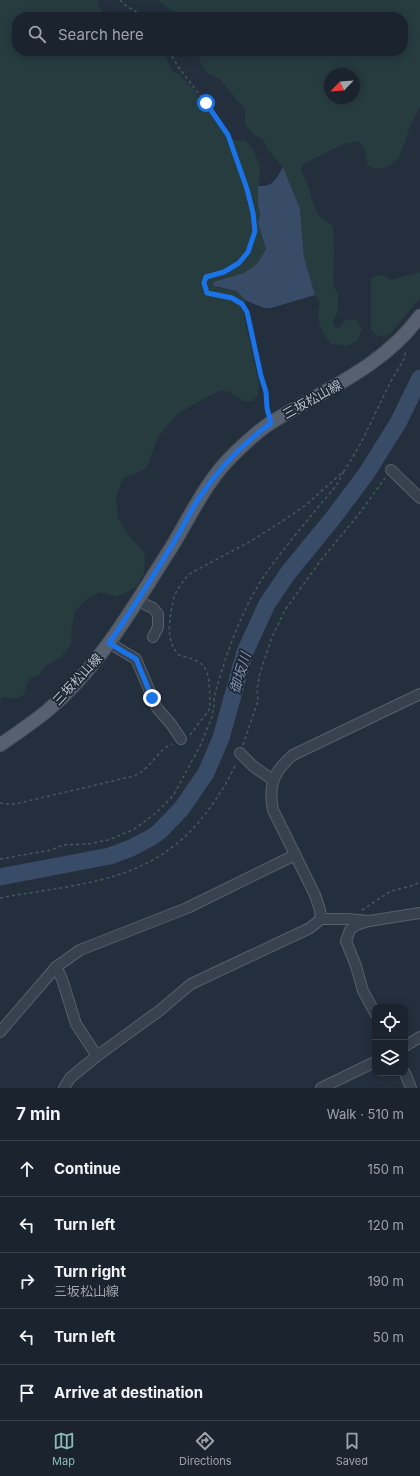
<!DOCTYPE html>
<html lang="en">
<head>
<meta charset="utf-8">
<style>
  :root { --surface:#1b232e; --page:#282f3a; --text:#f1f3f6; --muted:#a0a4aa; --line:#39404a; --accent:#8bbbb9 }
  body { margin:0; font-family:Inter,"Noto Sans JP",sans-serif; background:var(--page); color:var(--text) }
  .controls { position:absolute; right:12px; bottom:12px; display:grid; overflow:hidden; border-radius:8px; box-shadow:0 2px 10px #0003 }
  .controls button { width:36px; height:36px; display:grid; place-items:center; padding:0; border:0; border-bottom:1px solid var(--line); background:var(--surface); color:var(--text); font:20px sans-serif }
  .compass { position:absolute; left:324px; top:68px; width:36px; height:36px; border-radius:50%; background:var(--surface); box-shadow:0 2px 10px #0003; rotate:245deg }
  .stop { position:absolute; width:12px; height:12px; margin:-9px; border:3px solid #1a73e8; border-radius:50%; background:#fff }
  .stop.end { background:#1a73e8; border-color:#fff; box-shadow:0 1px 4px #0008 }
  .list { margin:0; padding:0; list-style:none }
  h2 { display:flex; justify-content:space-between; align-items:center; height:52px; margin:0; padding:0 16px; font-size:17px }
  h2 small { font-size:13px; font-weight:400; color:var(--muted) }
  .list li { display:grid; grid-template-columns:26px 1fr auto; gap:12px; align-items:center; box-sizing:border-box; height:56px; padding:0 16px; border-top:1px solid var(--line) }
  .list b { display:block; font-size:15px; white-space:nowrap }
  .list p { margin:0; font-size:13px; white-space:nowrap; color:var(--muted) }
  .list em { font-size:13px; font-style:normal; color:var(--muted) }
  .icon { flex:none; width:22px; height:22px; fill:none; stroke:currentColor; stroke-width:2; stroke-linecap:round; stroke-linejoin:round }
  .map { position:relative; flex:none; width:420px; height:1088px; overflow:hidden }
  .search { position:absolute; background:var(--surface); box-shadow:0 2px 10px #0003; left:12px; right:12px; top:12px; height:44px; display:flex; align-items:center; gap:10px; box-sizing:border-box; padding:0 14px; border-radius:16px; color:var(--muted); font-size:15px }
  .sheet { height:332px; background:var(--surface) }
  nav { display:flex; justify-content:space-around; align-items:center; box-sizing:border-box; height:56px; border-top:1px solid var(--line); background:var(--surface); font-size:11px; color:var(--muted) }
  nav a { display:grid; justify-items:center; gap:2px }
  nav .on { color:var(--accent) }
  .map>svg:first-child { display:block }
  .green { fill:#263c3f; fill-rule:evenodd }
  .water { fill:#394c67 }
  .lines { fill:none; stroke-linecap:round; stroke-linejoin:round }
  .river { stroke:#394c67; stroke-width:17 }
  .minor-casing { stroke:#565f6c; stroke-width:12 }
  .major-casing { stroke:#414a57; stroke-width:15 }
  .path { stroke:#44595c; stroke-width:1.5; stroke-dasharray:3 3; stroke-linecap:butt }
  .minor { stroke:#38414e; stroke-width:10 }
  .major { stroke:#56606e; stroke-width:13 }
  .route { stroke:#1a73e8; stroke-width:5 }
  .labels { text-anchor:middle; stroke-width:3.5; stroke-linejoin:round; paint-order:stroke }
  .street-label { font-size:13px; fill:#b4bcc9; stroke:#1d2633 }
  .water-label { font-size:14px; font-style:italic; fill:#7c92b1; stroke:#1d2633 }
</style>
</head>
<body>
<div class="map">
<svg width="420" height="1088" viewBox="0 0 420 1088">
  <rect width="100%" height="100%" fill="#242f3e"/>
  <g class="green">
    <path d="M 0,0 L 98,0 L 97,5 L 104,13 L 113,17 L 17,17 L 17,51 L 162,51 L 165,55 L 172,71 L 180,75 L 194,90 L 203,105 L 210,109 L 226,137 L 238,141 L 245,140 L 253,149 L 260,166 L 258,204 L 260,215 L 258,223 L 266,249 C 263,254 261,259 258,263 C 247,276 227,277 213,282 L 219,288 L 237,291 L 245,300 L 243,311 L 259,383 L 258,395 L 252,401 L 243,401 L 229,392 L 219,391 L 196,403 L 176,415 L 158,437 L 147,467 L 140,472 L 123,478 L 116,497 L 118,517 L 124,529 L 145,554 L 144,573 L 136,587 L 123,594 L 115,596 L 99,592 L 85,601 L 75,611 L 72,625 L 71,645 L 60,658 L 46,666 L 40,674 L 31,678 L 27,684 L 24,695 L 14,699 L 4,697 L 0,700 Z"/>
    <path d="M 157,0 L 420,0 L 420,107 L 411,124 L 399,158 L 388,167 L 376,169 L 368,166 L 364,148 L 358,141 L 343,144 L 303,164 L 301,170 L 308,186 L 314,206 L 320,217 L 333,226 L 334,253 L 333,284 L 338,295 L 338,310 L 333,321 L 336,328 L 340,327 L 346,320 L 356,319 L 362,329 L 358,340 L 347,346 L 331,344 C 319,328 316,322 320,302 L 315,295 L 304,257 L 300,209 L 283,167 L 267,149 L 263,140 L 254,135 L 245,125 L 245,110 L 220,79 L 208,73 L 199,60 L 202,51 L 403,51 L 403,17 L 181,17 ZM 330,74 L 354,74 L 354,98 L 330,98 Z"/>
    <path d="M 420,272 L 420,298 L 391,333 L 384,337 L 376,335 L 371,329 L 371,279 C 379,273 383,274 391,280 Z"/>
  </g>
  <path class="water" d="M 283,167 L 300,209 L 304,257 L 315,295 L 271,308 L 264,308 L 245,300 L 237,291 L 214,286 L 213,282 L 244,273 L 257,264 L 266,249 L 258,223 L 260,215 L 258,204 L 258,186 C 274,187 276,179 283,167 Z"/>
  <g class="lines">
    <polyline class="river" points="0,877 110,856 131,848 152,837 160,831 182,808 206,773 221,738 245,652 267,604 288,573 333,518 366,474 398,423 420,378"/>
    <defs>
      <g id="minor">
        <polyline points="391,470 420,498"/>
        <polyline points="138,601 153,608 158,614 158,627 153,637"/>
        <polyline points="109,643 136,659 157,708 171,724 181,739"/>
        <polyline points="240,753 254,767 273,780"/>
        <path d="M 321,919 L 320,910 L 315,895 L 273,810 C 268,785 274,771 293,755 L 420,694"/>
        <polyline points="368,921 356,925 350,930 346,941 356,966 363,991 375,1013"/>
        <polyline points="0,1032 56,967"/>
        <polyline points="405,1046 420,1037"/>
        <polyline points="97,1056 76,1024 62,979 56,967 80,950 187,908 295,855"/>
        <polyline points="405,1073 411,1088"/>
        <polyline points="64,1088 70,1078 97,1056 159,1011 191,984 310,928 321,919 347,919 369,921 420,913"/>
        <polyline points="321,1088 375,1062"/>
      </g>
      <path id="major" d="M 0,745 C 16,734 32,723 47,711 C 100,667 134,605 171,548 C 191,515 206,481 234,454 C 245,443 258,431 272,422 C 324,390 383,367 420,316"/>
    </defs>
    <use href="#minor" class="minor-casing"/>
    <use href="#major" class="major-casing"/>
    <g class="path">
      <polyline points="120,0 125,5 145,17"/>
      <polyline points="169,51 179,68 206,103 227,135 247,189 253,213 255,231 248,252 239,263 224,272 206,277 204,283 207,293 232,298 242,303 247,312 261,376 266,393 268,412"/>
      <path d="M 190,735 L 209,710 L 210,705 C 209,691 212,668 197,661 C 191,658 184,657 179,655 C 163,638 171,615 174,596 C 179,588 184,578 191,573 L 251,541 L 281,522 L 306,505 L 345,470 L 362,441 L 389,385 L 405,357 L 405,350"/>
      <polyline points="243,745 258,701 257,689 260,673 272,637 285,610 321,560 359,514 385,478"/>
      <path d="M 0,803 L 8,804 L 15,804 L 134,776 C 152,768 157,750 172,744"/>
      <path d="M 0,859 L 51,850 L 63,845 L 88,844 L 108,840 L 133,830 L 156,813 L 173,796 L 200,746 L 212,717 L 214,705 L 214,698 C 224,659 240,614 262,579 C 284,547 313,514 338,483 L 344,471"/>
      <path d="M 0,898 C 85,882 157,884 212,805 C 221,792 230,778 236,763"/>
      <polyline points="362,910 391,891 415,885 420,881"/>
    </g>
    <use href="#minor" class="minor"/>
    <use href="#major" class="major"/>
  </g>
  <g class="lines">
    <path class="route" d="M 152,698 L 136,659 L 109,643 C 132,610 154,575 175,540 C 184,526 190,511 199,498 C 219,468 242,444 271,423 L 267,408 L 266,392 L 261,376 L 247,312 L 242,304 L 232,298 L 207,293 L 204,283 L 206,277 L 224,272 L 239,263 L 248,252 L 255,231 L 253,213 L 247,189 L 228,135 L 206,103"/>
  </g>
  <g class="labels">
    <g class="street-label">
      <text transform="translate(312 399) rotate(-29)" y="5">三坂松山線</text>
      <text transform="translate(77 679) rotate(-47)" y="5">三坂松山線</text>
    </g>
    <g class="water-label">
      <text transform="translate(240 673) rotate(-73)" y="5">御坂川</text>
    </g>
  </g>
</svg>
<div class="controls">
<button><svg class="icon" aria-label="locate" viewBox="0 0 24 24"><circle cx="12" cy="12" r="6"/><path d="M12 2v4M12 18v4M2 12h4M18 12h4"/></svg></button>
<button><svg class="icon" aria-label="layers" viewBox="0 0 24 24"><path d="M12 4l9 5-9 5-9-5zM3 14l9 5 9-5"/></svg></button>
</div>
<svg class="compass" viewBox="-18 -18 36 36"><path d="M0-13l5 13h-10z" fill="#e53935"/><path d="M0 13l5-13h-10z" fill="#a0a4aa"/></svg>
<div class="stop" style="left:206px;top:103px"></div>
<div class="stop end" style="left:152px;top:698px"></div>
<div class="search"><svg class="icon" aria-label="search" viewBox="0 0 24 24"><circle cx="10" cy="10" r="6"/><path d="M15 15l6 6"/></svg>Search here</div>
</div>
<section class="sheet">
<h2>7 min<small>Walk · 510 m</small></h2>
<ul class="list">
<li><svg class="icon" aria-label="ahead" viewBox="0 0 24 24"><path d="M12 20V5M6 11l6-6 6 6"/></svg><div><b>Continue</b></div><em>150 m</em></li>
<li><svg class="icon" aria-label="left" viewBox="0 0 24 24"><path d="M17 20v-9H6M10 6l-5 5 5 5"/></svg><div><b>Turn left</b></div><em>120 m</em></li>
<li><svg class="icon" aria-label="right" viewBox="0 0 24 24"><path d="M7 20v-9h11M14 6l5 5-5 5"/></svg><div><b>Turn right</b><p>三坂松山線</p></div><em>190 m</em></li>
<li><svg class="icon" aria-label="left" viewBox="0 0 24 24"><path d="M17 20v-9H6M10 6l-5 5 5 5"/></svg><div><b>Turn left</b></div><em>50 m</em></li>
<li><svg class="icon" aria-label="arrive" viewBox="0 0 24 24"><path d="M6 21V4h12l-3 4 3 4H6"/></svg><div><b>Arrive at destination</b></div></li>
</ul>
</section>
<nav>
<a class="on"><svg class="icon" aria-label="map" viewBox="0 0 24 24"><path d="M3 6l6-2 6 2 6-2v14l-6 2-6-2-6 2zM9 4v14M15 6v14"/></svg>Map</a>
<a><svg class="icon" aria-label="directions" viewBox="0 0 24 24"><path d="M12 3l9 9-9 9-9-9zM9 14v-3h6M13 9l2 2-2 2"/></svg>Directions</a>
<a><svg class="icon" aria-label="saved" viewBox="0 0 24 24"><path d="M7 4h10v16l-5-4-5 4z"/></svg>Saved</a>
</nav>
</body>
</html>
